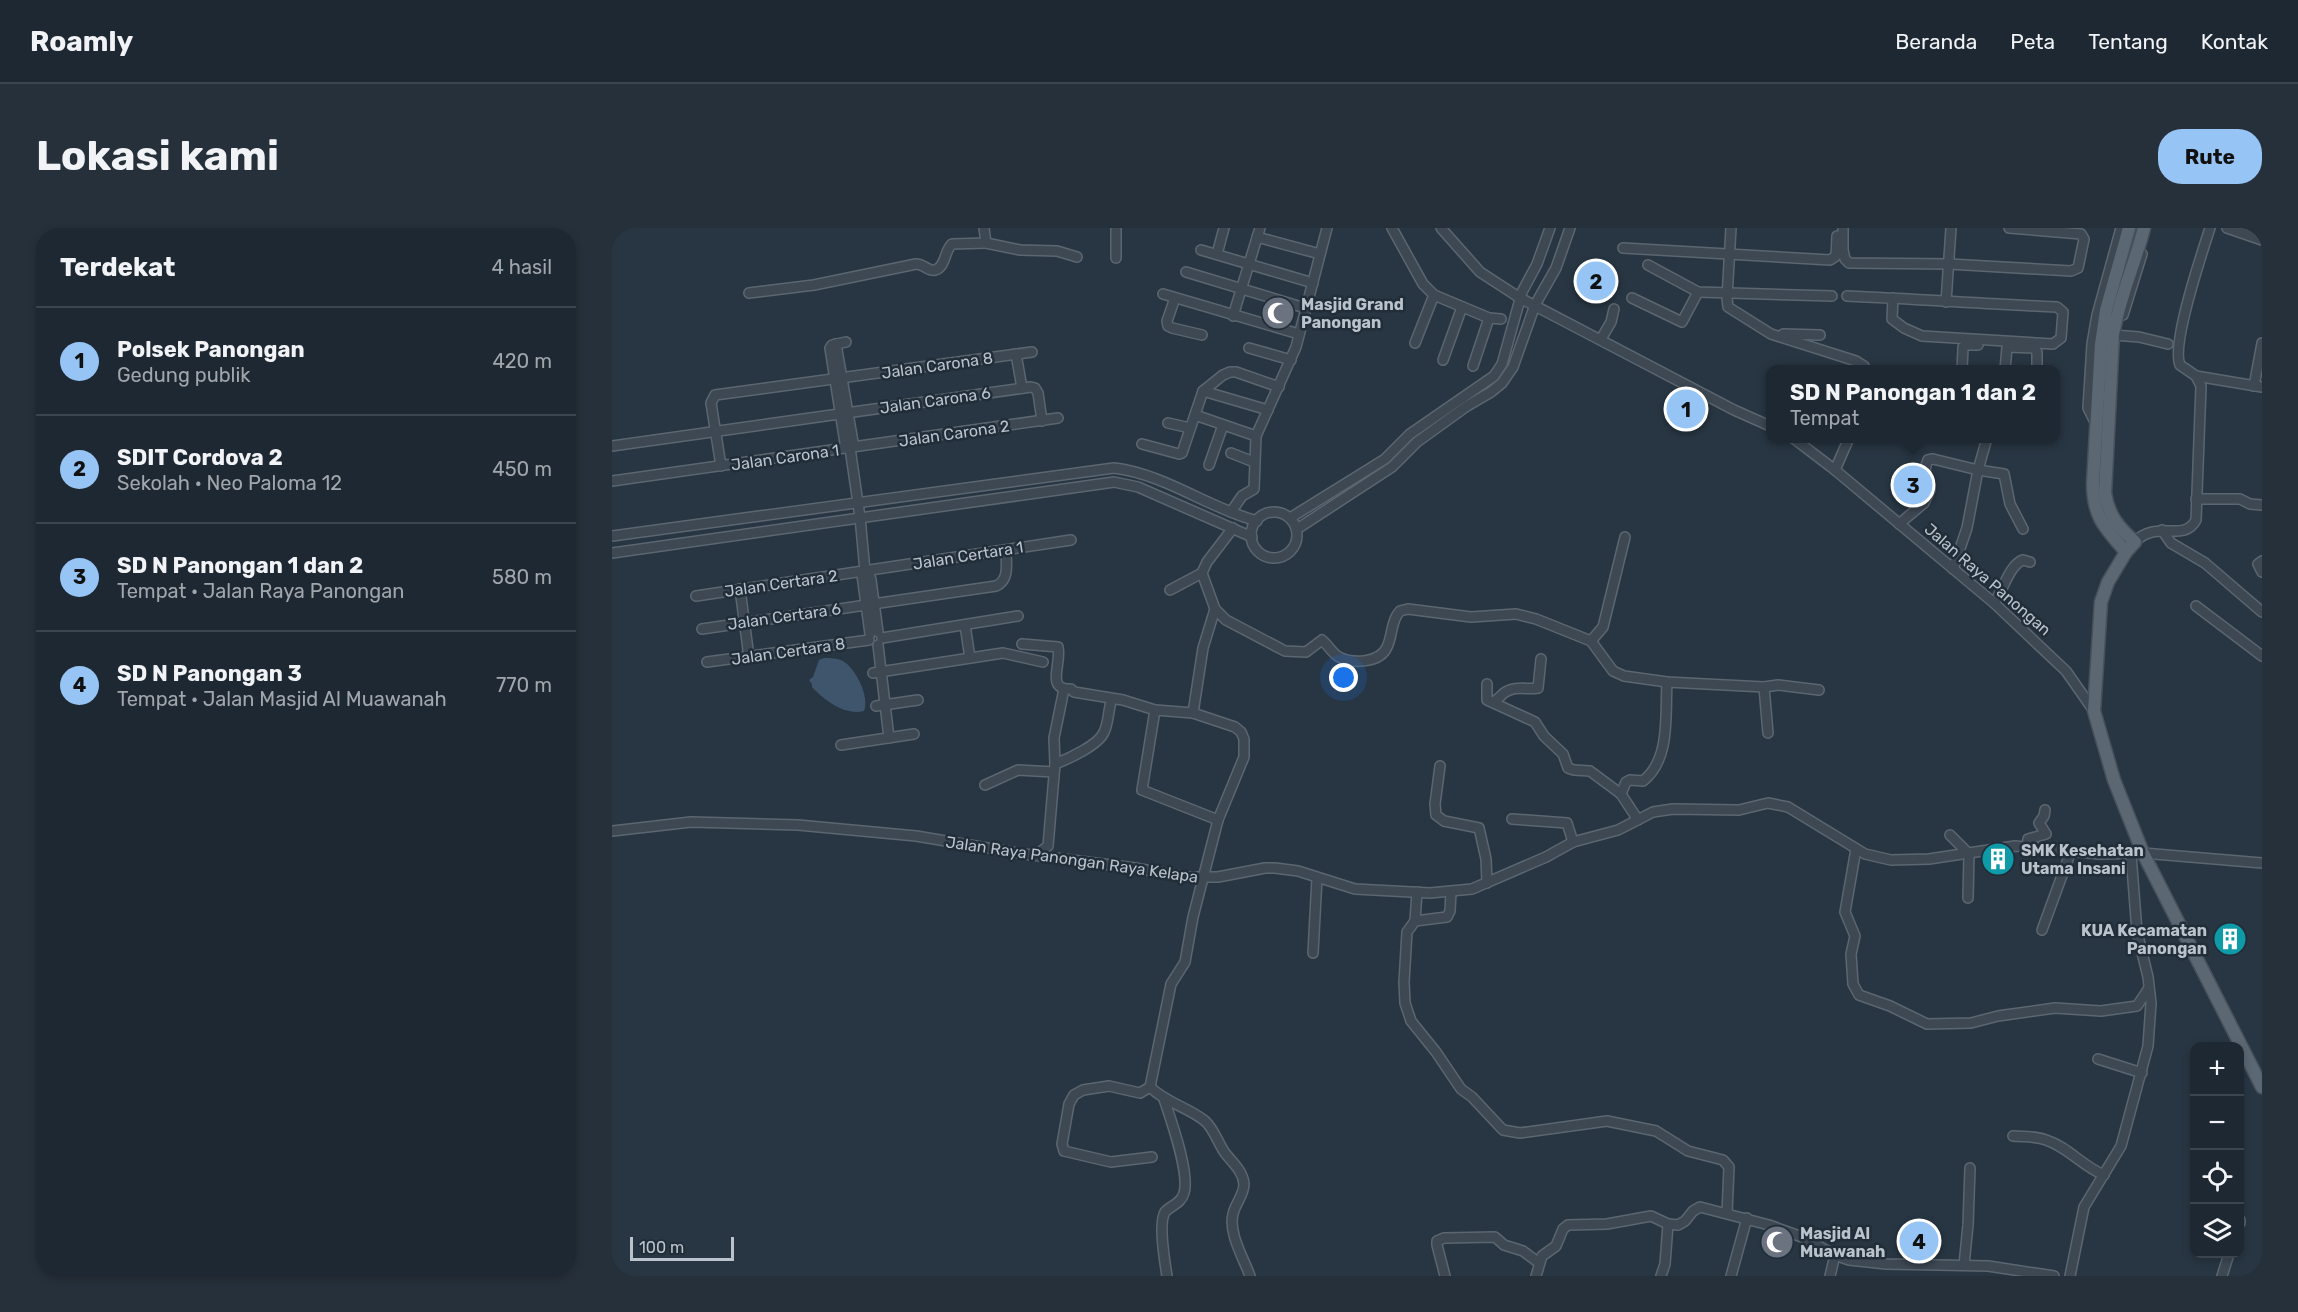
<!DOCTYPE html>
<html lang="id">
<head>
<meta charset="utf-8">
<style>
  :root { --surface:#1e2832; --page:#26303a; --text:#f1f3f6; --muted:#a1a6ac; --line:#3c444d; --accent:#96c4f5 }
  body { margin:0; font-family:Rubik,sans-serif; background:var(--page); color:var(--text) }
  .controls { position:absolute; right:18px; bottom:18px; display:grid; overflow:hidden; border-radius:12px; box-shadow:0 3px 9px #0003 }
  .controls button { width:54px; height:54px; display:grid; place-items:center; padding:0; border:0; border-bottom:2px solid var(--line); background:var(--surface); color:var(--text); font:30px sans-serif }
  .scale { position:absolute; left:18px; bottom:15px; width:104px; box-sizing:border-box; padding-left:6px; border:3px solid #bac3cc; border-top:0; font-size:16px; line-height:21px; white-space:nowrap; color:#bac3cc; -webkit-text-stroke:4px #212d38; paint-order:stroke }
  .you { position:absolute; left:732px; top:450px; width:21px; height:21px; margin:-15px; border:4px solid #fff; border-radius:50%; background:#1a73e8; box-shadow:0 0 0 9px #1a73e833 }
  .badge { display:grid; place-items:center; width:39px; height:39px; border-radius:50%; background:var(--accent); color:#111; font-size:20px; font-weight:700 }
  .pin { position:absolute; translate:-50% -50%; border:3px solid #fff; box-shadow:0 2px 6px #0006 }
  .popup { position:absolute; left:1154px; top:137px; width:294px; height:78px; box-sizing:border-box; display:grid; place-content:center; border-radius:12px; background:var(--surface); filter:drop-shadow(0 2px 4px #0005); font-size:20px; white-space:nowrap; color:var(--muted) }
  .popup b { font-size:22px; color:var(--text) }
  .popup::after { content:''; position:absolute; left:50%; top:100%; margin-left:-12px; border:12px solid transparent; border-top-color:var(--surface) }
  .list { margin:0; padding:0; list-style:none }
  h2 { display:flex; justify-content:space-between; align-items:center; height:78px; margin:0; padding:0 24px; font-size:26px }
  h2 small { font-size:20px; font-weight:400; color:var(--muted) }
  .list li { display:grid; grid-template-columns:39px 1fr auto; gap:18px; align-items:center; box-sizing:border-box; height:108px; padding:0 24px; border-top:2px solid var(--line) }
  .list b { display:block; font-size:22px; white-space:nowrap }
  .list p { margin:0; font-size:20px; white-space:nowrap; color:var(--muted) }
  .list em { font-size:20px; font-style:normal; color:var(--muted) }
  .icon { flex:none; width:33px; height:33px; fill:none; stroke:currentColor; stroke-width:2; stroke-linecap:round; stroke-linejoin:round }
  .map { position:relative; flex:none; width:1650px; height:1048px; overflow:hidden; border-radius:24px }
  header { display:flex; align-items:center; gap:36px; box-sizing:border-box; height:84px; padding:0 30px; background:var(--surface); border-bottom:2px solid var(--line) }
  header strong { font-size:28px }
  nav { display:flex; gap:33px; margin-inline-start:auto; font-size:21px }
  .intro { display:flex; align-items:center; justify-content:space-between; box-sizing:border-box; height:144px; padding:0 36px }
  h1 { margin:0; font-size:42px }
  .button { padding:15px 27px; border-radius:24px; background:var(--accent); color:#111; font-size:21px; font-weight:700 }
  main { display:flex; gap:36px; padding:0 36px }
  aside { flex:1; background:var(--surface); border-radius:24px; box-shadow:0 3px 9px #0003 }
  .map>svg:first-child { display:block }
  .water { fill:#3f556b }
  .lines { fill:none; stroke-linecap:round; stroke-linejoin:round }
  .minor-casing { stroke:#5b6670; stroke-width:12 }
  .major-casing { stroke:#46515c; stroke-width:15 }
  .minor { stroke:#3d4853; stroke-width:9 }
  .major { stroke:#5b6772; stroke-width:12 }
  .labels { text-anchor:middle; stroke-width:5; stroke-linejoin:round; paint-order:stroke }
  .poi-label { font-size:16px; font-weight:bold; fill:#bac3cc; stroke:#212d38; text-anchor:start }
  .street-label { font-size:16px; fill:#bac3cc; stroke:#212d38 }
</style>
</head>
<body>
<header>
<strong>Roamly</strong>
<nav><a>Beranda</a><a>Peta</a><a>Tentang</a><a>Kontak</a></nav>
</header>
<div class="intro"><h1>Lokasi kami</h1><a class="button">Rute</a></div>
<main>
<aside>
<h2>Terdekat<small>4 hasil</small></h2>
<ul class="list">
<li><span class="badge">1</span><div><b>Polsek Panongan</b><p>Gedung publik</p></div><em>420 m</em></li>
<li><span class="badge">2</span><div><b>SDIT Cordova 2</b><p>Sekolah · Neo Paloma 12</p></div><em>450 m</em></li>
<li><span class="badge">3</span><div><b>SD N Panongan 1 dan 2</b><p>Tempat · Jalan Raya Panongan</p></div><em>580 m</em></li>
<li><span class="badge">4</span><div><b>SD N Panongan 3</b><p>Tempat · Jalan Masjid Al Muawanah</p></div><em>770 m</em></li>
</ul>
</aside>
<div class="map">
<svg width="1650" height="1048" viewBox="0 0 1650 1048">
  <rect width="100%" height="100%" fill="#283643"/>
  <path class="water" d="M 212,430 C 218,430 225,430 231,433 C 244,441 258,469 252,483 C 233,488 212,472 200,459 L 200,456 L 197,452 L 201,449 L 207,432 Z"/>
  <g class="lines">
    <defs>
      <g id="minor">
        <polyline points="504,0 504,30"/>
        <polyline points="780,0 811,56 822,67 877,90 889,91"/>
        <polyline points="829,0 868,44 908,70 1122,182 1158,198"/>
        <polyline points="1119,0 1115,70 1116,79 1159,106 1244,133 1252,138"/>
        <polyline points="1231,0 1231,22 1233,31 1237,35 1337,36 1459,43 1466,40 1472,11 1469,6 1397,0"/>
        <polyline points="1615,0 1650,12"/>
        <polyline points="645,9 708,26"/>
        <polyline points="374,15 408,22 445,23 465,29"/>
        <polyline points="1011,20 1218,32 1224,28 1225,8"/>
        <polyline points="589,22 701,55"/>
        <polyline points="605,26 612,0"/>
        <polyline points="1036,37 1086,64 1220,68"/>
        <polyline points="574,44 693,80"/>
        <path d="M 137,65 L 202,57 L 304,36 C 312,36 317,44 323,42 C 334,39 332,23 340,16 L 374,15 L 372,0"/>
        <polyline points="551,66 687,106"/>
        <path d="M 1235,68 C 1305,71 1375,76 1445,79 L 1451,84 L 1449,110 L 1441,116 L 1310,108 L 1292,100 L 1280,91 L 1281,70"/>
        <polyline points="563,70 555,93 556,98 560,100 590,107"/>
        <polyline points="1020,70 1070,94 1086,64"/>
        <polyline points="1334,74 1339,0"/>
        <polyline points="1511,87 1530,26"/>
        <polyline points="621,88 648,0"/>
        <polyline points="1171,106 1208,107"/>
        <polyline points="1501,107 1527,109 1556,116"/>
        <polyline points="989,111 999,94 1002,81"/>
        <polyline points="234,114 220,117 218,120 233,215 238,220"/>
        <polyline points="803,115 822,67"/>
        <polyline points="224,116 241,214 238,220 248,289 253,343 250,347 258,406"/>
        <polyline points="637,120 679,132"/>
        <polyline points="404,126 410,160"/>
        <polyline points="831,132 850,79"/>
        <polyline points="861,138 877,90"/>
        <polyline points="1350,142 1351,119 1355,117 1366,117"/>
        <polyline points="1393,142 1395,119 1422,120 1425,124 1425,142"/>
        <polyline points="1584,148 1650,159"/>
        <polyline points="1642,158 1650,115"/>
        <polyline points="591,163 656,182"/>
        <polyline points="583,187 644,208"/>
        <polyline points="1483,194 1476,180 1480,116 1485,87 1509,0"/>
        <polyline points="556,195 578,200"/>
        <polyline points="1181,210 1223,242 1382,375 1454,443 1482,483"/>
        <polyline points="530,216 567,226 570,225 591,163 611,147 618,144 624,144 667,159"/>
        <polyline points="0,218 419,159 423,160 426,165 430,193"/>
        <polyline points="619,225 642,234"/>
        <polyline points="597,237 611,197"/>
        <polyline points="109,238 99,175 103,167 420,124"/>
        <polyline points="1223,242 1237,210"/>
        <polyline points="0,253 446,190"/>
        <polyline points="1584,271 1628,271 1638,276 1650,277"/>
        <polyline points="619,284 630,268 642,261 644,208 684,119 715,0"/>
        <circle cx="662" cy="307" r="23"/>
        <polyline points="678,290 773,231 798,206 882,148 890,136 910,64 925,36 938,0"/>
        <path d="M 1287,296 L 1312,275 L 1318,262 C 1316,250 1310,244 1316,232 L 1321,231 L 1366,242 L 1392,246 L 1398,276 L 1411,301"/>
        <path d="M 621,300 L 595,334 L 590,345 L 603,381 L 614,392 L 673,423 L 694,424 L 710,412 C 716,417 720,425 727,429 C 741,436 768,435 775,419 C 780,409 779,397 785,387 L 788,383 L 796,381 L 859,389 L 904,386 L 924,391 L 979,413 L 1001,443 L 1012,448 L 1055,454 L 1152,459"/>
        <polyline points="685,301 780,239 805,214 855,178 879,164 890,155 901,139 923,77 944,40 958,0"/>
        <polyline points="1550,302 1559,315 1593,335 1650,384"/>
        <path d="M 0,308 L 502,240 C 553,246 596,280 645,293"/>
        <path d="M 1523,314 C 1544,291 1572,315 1584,292 L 1589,158 L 1584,148 L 1568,137 C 1559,116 1590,25 1598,0"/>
        <polyline points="0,325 502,254 526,259 640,309"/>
        <polyline points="1650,333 1646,336 1650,344"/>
        <polyline points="1341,341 1355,300 1366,242 1375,210"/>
        <polyline points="253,343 257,346 259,352 266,404"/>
        <polyline points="128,361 137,429"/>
        <polyline points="558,362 590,345"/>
        <polyline points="84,368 459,312"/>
        <path d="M 1382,375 C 1391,363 1397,337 1411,332 L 1418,334"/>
        <polyline points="1584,378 1650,428"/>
        <polyline points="353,397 358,430"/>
        <path d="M 90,401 L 384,358 C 398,352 394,335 394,322"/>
        <polyline points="270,410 406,388"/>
        <polyline points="979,413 991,399 1013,309"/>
        <path d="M 410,416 L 446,419 C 450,436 433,462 459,461 L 462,464 L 511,472 L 543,482 L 581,485 L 623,499 L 629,504 L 632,511 L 632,529 L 606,592 L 581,689 L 573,734 L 559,756 L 538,859 L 528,865 L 497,858 L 471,862 L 462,867 L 457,876 L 450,916 L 452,923 L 499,934 L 540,929"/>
        <polyline points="266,417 277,510"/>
        <polyline points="95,434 257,412"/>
        <polyline points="261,445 391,425 431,434"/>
        <polyline points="875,456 875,472 923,494 932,508 951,526 956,540 962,542 978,543 1009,566 1026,592"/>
        <path d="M 881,474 C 886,472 888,468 892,465 C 903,457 915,462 926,460 L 929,431"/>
        <polyline points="264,478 306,472"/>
        <polyline points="543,482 530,562 606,592"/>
        <polyline points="581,485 591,420 603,381"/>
        <polyline points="1156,505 1152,459 1166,457 1207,462"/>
        <polyline points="229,517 302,506"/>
        <path d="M 443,536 C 456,531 487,517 492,504 C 497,494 496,481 500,471"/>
        <polyline points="828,538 823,576 824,587 832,593 867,600 874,631 875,655"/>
        <polyline points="373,557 406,542 442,544"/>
        <path d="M 1009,566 L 1014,554 L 1018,552 L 1031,553 C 1059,531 1053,486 1055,454"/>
        <polyline points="900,591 955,595 961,614"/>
        <polyline points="0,603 79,594 186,597 304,608 412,626 523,640 574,649 606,649 653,640 663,640 686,643 743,661 818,665 860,661 934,629 961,614 1006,602 1041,584 1061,581 1127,582 1156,575 1176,579 1253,626 1279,632 1317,631 1403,618 1488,626 1531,625 1650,635"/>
        <polyline points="1338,607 1357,626 1356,670"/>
        <polyline points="1415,618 1416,611 1434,606 1427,595 1432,588 1433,582"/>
        <polyline points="1244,621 1233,684 1243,708 1239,726 1241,756 1247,767 1278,778 1315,796 1359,795 1386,788 1443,780 1489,783 1525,778 1537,760"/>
        <polyline points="424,627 436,618 443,536 442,510 452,461"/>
        <polyline points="839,664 838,683 835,689 803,693 795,704 792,754 793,775 799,793 824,824 849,861 860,869 891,902 908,905 995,893 1044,903 1076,923 1111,932 1117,939 1115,985"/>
        <polyline points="803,693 805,664"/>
        <polyline points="1430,702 1459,623"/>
        <polyline points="701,725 705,650"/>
        <polyline points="1486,831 1530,845"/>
        <path d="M 538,859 C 554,875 576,879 593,893 C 602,901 606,915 613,925 C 620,934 631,943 632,956 C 632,967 623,976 621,986 C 616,1005 632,1031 638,1048"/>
        <path d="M 552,871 C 559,892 578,945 572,965 C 569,976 559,977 553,984 C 546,995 553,1035 555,1048"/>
        <path d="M 1401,908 C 1412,909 1424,908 1434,912 C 1456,919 1470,938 1492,947"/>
        <polyline points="1628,995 1628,992"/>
        <polyline points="1352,1037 1356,997 1358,940"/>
        <polyline points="833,1048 825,1017 825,1013 832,1010 883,1009 892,1017 911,1023 927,1035"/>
        <polyline points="924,1048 930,1028 944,1018 951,1001 956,997 995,996 1039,988 1056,996 1066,997 1073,993 1081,983 1088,979 1157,997 1190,1009 1223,1027 1237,1032 1274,1036 1376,1038 1442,1048"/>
        <polyline points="1049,1048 1053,1036 1056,996"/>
        <polyline points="1119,1048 1135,990"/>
        <polyline points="1218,1048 1223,1027"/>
        <polyline points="1458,1048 1472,979 1509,918 1536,818 1539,775 1536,749 1525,704 1519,626"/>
        <polyline points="1610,1048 1617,1026"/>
      </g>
      <g id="major">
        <path d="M 1532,0 C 1523,36 1507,71 1501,107 L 1493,265 C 1496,287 1507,300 1523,314 L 1514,324 L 1496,354 L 1489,374 L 1482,483 L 1502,552 L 1531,625 L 1650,859"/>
        <path d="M 1514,324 C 1493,300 1481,289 1481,255 L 1489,116 L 1494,82 L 1517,0"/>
      </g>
    </defs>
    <use href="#minor" class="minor-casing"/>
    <use href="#major" class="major-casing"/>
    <use href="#minor" class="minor"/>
    <use href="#major" class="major"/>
  </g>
  <defs>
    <symbol id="mosque-disc" viewBox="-11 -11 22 22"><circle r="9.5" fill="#6b7280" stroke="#212d38"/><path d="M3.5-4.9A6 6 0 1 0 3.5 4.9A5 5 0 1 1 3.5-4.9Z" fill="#fff"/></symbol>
    <symbol id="building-disc" viewBox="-11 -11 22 22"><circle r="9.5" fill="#0f9aa8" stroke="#212d38"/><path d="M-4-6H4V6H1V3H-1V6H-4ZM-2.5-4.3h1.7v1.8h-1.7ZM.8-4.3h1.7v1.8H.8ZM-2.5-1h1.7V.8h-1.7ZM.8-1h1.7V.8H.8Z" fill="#fff"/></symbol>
  </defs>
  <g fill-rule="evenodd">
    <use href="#mosque-disc" x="647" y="66" width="38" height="38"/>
    <use href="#building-disc" x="1367" y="612" width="38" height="38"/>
    <use href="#building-disc" x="1599" y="692" width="38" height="38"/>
    <use href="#mosque-disc" x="1146" y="995" width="38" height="38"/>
  </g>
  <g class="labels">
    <g class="poi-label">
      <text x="689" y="82">Masjid Grand<tspan x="689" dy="18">Panongan</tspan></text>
      <text x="1409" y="628">SMK Kesehatan<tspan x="1409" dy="18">Utama Insani</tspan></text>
      <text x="1595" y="708" text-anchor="end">KUA Kecamatan<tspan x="1595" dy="18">Panongan</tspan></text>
      <text x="1188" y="1011">Masjid Al<tspan x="1188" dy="18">Muawanah</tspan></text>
    </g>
    <g class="street-label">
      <text transform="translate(325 137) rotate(-8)" y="6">Jalan Carona 8</text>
      <text transform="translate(323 172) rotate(-8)" y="6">Jalan Carona 6</text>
      <text transform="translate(342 205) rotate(-8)" y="6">Jalan Carona 2</text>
      <text transform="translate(173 229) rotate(-8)" y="6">Jalan Carona 1</text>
      <text transform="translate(356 327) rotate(-9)" y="6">Jalan Certara 1</text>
      <text transform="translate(1376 351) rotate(41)" y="6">Jalan Raya Panongan</text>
      <text transform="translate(169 355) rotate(-8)" y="6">Jalan Certara 2</text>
      <text transform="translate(172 388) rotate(-8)" y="6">Jalan Certara 6</text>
      <text transform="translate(176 423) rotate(-8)" y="6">Jalan Certara 8</text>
      <text transform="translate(460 631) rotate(8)" y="6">Jalan Raya Panongan Raya Kelapa</text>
    </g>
  </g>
</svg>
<div class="controls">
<button>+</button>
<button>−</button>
<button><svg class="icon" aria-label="locate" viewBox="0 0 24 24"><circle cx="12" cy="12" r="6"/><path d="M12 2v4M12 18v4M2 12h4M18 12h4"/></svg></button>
<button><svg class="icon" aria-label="layers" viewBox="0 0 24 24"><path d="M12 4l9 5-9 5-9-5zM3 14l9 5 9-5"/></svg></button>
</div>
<div class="scale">100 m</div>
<div class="you"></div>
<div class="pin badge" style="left:1074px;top:181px">1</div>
<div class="pin badge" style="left:984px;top:53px">2</div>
<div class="pin badge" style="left:1301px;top:257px">3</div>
<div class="popup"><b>SD N Panongan 1 dan 2</b>Tempat</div>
<div class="pin badge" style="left:1307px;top:1013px">4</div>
</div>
</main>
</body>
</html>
